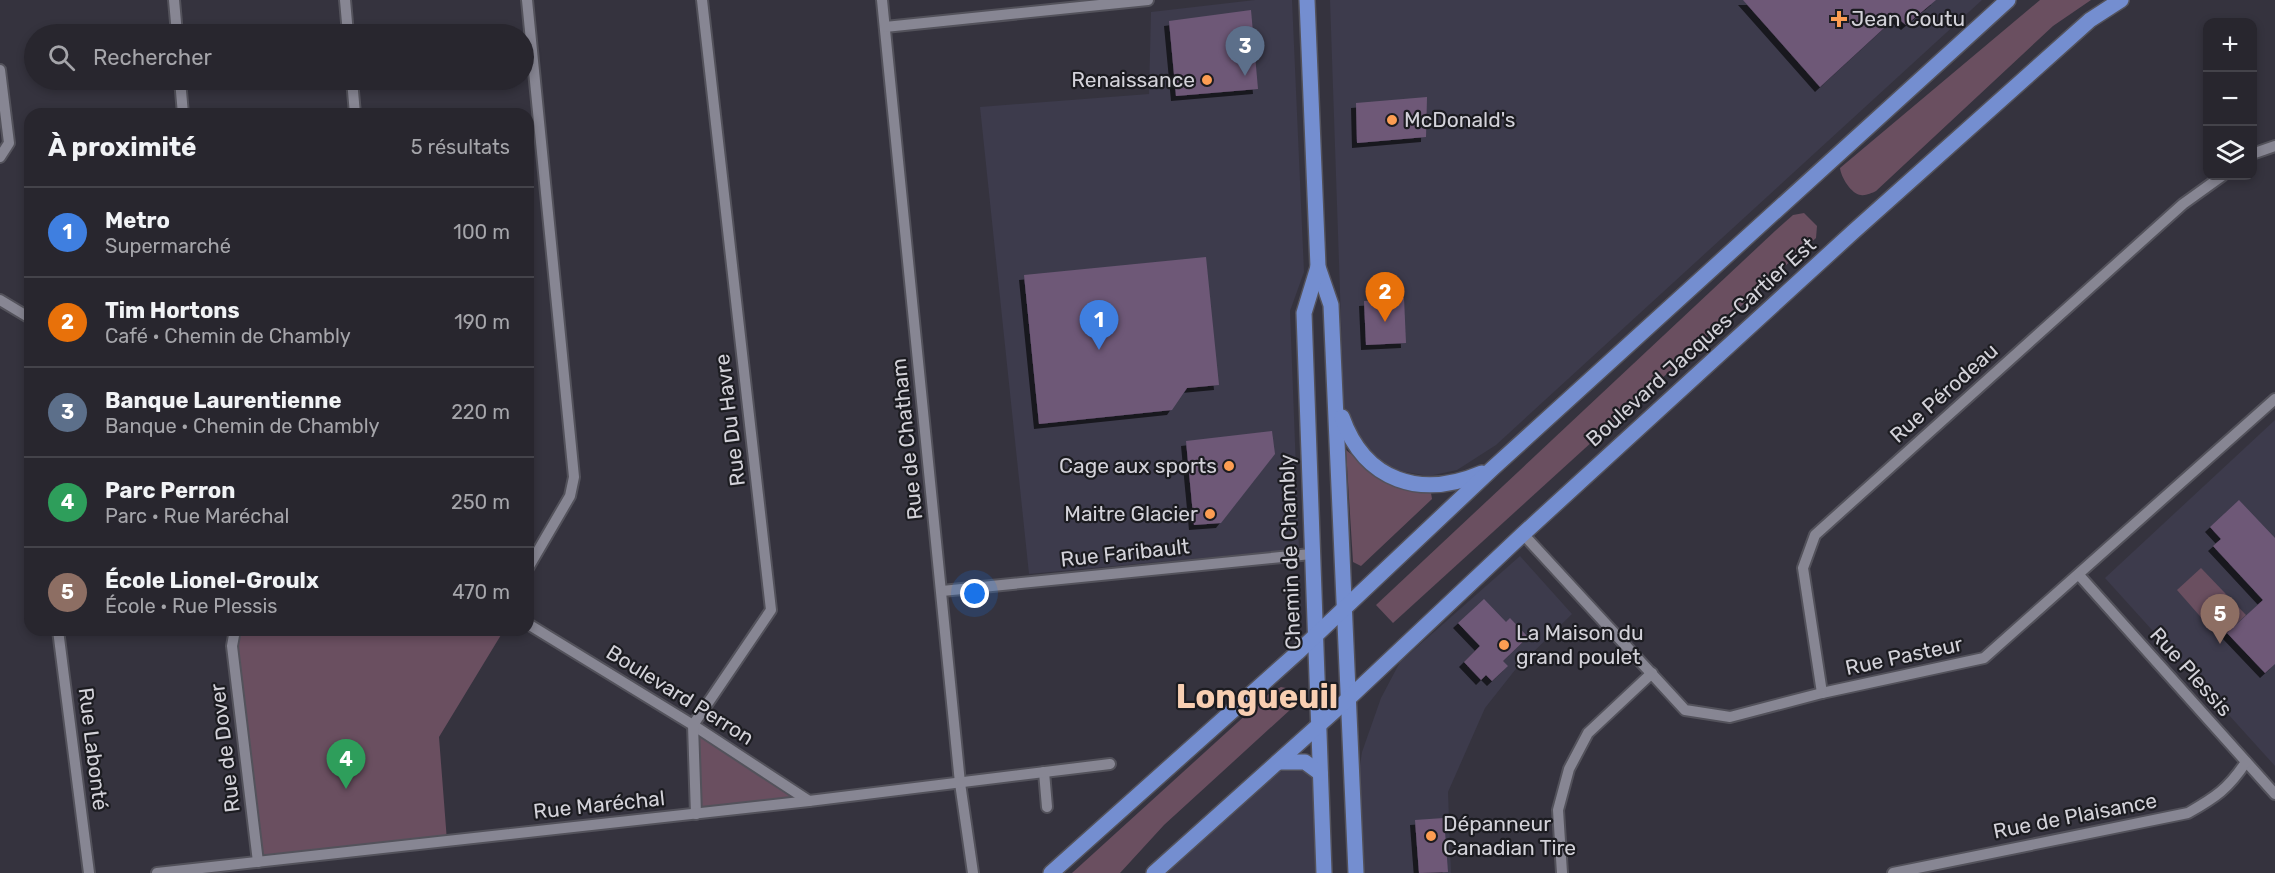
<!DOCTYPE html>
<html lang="fr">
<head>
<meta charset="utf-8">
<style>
  :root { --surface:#28262e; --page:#34323a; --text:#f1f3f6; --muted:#a5a5aa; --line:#44434a; --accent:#fc9d52 }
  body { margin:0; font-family:Rubik,sans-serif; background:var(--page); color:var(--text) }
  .controls { position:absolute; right:18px; top:18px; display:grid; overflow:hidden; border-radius:12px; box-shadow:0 3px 9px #0003 }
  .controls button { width:54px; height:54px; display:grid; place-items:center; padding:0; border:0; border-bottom:2px solid var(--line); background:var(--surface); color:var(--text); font:30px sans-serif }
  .you { position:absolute; left:975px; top:594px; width:21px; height:21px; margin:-15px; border:4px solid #fff; border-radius:50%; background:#1a73e8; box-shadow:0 0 0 9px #1a73e833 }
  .badge { display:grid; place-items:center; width:39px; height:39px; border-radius:50%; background:var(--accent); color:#fff; font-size:20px; font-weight:700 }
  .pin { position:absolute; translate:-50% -50px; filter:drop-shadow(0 2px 3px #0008) }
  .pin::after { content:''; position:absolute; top:32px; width:21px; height:18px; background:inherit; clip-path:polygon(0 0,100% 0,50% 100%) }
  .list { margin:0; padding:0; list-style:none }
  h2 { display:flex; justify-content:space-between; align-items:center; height:78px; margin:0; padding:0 24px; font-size:26px }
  h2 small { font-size:20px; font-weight:400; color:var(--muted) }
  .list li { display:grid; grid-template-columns:39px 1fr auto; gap:18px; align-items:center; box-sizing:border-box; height:90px; padding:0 24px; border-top:2px solid var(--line) }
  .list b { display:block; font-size:22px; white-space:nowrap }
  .list p { margin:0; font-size:20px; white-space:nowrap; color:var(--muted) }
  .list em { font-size:20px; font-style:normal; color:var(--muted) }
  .icon { flex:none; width:33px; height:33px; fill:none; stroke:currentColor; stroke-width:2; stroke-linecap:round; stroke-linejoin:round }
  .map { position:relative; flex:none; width:2275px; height:873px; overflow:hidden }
  .search { position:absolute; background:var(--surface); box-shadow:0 3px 9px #0003; left:24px; top:24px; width:510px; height:66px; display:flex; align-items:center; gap:15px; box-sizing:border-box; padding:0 21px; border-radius:33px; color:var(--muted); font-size:22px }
  .panel { position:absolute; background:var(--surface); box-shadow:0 3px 9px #0003; left:24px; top:108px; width:510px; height:528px; border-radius:18px }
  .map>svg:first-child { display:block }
  .built { fill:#3d3b4c }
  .green { fill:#6a4f60 }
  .building { fill:#6e5877; filter:url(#shadow) }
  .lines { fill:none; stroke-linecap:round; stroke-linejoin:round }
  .minor-casing { stroke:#53525b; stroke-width:14 }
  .major-casing { stroke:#53525b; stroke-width:18 }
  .minor { stroke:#878693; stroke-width:10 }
  .major { stroke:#748ed0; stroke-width:15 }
  .poi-dot { fill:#fc9d52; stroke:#1c1c21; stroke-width:2 }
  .labels { text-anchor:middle; stroke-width:4.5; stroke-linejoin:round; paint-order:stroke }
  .poi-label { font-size:21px; fill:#d3d2d9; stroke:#1c1c21; text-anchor:start }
  .street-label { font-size:21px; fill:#d3d2d9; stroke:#1c1c21 }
  .town-label { font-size:33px; font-weight:bold; fill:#f8cfb2; stroke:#1c1c21 }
</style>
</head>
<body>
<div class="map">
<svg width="2275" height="873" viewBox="0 0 2275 873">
  <defs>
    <filter id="shadow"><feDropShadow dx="-5" dy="5" stdDeviation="0" flood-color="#0009"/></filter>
  </defs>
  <rect width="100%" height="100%" fill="#35333e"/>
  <g class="built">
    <polygon points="1255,0 1292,0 1304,272 1290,311 1299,549 1029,574 980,107 1149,94 1151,12"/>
    <polygon points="1330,0 1982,0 1496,445 1457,470 1429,476 1400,471 1375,458 1355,436 1344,409"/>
    <polygon points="2275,420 2275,766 2105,578"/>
    <polygon points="1520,556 1572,614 1515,670 1485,708 1448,792 1451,873 1356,873 1353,812 1362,752 1381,698 1400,662"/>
    <polygon points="1278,762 1320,773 1324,873 1154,873"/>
  </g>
  <g class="green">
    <path d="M 2040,0 L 2091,0 L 2053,26 L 1876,191 C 1872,193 1865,196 1861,195 C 1851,194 1841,177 1840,168 Z"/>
    <polygon points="1804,213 1817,226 1816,238 1393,623 1376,605 1775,231 1793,215"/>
    <path d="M 1346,450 C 1373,471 1397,487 1431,493 L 1432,499 L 1361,566 L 1353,562 Z"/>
    <polygon points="2201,568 2246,615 2227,633 2206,623 2177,590"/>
    <polygon points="235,630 504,630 439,737 447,841 258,862"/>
    <polygon points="1281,687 1291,689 1295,702 1291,709 1164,825 1120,873 1072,873 1271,692"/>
    <polygon points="693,725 809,801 696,814"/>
  </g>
  <g class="building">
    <polygon points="1743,0 1936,0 1906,25 1896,17 1820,87"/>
    <polygon points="1251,10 1258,89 1176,96 1169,21"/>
    <polygon points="1427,97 1426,137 1357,143 1356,103"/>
    <polygon points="1206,257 1219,385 1187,388 1172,410 1039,424 1024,275"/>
    <polygon points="1404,298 1406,343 1366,345 1364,301"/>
    <polygon points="1272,431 1275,454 1221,523 1194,525 1186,441"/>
    <polygon points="2239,500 2275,538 2275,664 2265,673 2227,633 2263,600 2213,546 2221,539 2210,527"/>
    <polygon points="1484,599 1506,622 1510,618 1528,637 1503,661 1508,666 1492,681 1486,675 1481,680 1464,662 1480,646 1458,623"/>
    <polygon points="1444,818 1448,872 1419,873 1415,820"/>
  </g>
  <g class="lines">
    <defs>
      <g id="minor">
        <polyline points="174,0 177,34"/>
        <polyline points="345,0 348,34"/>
        <polyline points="527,0 574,477 570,496 528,568"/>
        <polyline points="882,0 960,783 973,873"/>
        <polyline points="885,27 1148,0"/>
        <polyline points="0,70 9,143 0,157"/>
        <polyline points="180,80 183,114"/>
        <polyline points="352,80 355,114"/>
        <polyline points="2252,154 2275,146"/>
        <polyline points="0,300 30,318"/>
        <polyline points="1523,534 1685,710 1730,717 1822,693 1984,658 2275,399"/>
        <polyline points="2079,575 2275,794"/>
        <polyline points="942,591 1311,554"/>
        <polyline points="528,624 693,725 809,801"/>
        <polyline points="58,630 89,873"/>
        <polyline points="235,630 232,646 258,862"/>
        <polyline points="1822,693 1803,568 1815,535 2183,204 2222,176"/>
        <polyline points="1044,772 1047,807"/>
        <polyline points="696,814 693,725 771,610 702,0"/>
        <polyline points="157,873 809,801 1110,764"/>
        <polyline points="1562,873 1558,810 1569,769 1588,733 1652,673"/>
        <path d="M 1893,873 L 2188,813 C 2216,797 2228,789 2246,762"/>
      </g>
      <g id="major">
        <polyline points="1307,0 1318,267 1331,305 1356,873"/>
        <polyline points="1318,267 1304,313 1324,873"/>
        <path d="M 1342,417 C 1365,482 1421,499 1482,473"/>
        <polyline points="1278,762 1305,762 1320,773"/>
        <polyline points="1051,873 1297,653 1493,468 2008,0"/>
        <polyline points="1154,873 1349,698 1523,534 1853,232 2090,20 2121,0"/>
      </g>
    </defs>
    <use href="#minor" class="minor-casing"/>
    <use href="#major" class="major-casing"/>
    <use href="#minor" class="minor"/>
    <use href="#major" class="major"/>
  </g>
  <g class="poi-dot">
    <path d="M1836 10h6v6h6v6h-6v6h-6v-6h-6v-6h6z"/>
    <circle cx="1207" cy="80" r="6"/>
    <circle cx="1392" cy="120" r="6"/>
    <circle cx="1229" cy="466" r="6"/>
    <circle cx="1210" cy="514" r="6"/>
    <circle cx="1504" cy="645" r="6"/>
    <circle cx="1431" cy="836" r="6"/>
  </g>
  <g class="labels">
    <g class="poi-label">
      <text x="1851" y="26">Jean Coutu</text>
      <text x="1195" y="87" text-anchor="end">Renaissance</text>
      <text x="1404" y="127">McDonald's</text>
      <text x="1217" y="473" text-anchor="end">Cage aux sports</text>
      <text x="1198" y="521" text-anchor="end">Maitre Glacier</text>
      <text x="1516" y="640">La Maison du<tspan x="1516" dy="24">grand poulet</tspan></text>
      <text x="1443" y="831">Dépanneur<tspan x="1443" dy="24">Canadian Tire</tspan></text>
    </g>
    <g class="street-label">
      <text transform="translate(1701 342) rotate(-42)" y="7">Boulevard Jacques-Cartier Est</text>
      <text transform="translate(1944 393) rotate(-42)" y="7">Rue Pérodeau</text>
      <text transform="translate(730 420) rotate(-97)" y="7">Rue Du Havre</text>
      <text transform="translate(907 439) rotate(-96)" y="7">Rue de Chatham</text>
      <text transform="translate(1290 552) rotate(-92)" y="7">Chemin de Chambly</text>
      <text transform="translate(1125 553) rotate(-6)" y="7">Rue Faribault</text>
      <text transform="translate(1904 656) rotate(-12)" y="7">Rue Pasteur</text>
      <text transform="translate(2191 672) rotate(48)" y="7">Rue Plessis</text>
      <text transform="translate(680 695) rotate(32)" y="7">Boulevard Perron</text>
      <text transform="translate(225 748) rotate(-97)" y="7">Rue de Dover</text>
      <text transform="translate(93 749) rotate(83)" y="7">Rue Labonté</text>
      <text transform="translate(599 805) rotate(-6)" y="7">Rue Maréchal</text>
      <text transform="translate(2075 816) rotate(-11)" y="7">Rue de Plaisance</text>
    </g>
    <g class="town-label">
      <text x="1257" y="708">Longueuil</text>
    </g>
  </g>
</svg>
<div class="controls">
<button>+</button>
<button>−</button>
<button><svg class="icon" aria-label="layers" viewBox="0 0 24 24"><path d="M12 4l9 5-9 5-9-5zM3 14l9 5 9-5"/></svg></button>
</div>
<div class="you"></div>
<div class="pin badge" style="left:1099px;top:350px;background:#3f7fe0">1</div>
<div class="pin badge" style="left:1385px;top:322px;background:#e8710a">2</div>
<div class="pin badge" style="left:1245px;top:76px;background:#5c6f8a">3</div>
<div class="pin badge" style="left:346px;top:789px;background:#2e9e5b">4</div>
<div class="pin badge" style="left:2220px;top:644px;background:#8d6e63">5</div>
<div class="search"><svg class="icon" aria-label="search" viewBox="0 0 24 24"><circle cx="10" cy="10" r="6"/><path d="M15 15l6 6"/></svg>Rechercher</div>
<section class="panel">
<h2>À proximité<small>5 résultats</small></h2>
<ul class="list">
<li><span class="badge" style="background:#3f7fe0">1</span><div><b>Metro</b><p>Supermarché</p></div><em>100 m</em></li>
<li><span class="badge" style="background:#e8710a">2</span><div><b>Tim Hortons</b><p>Café · Chemin de Chambly</p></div><em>190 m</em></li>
<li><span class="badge" style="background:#5c6f8a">3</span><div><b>Banque Laurentienne</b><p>Banque · Chemin de Chambly</p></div><em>220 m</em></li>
<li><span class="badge" style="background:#2e9e5b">4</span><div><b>Parc Perron</b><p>Parc · Rue Maréchal</p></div><em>250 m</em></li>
<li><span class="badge" style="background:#8d6e63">5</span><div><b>École Lionel-Groulx</b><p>École · Rue Plessis</p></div><em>470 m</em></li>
</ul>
</section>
</div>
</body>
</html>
